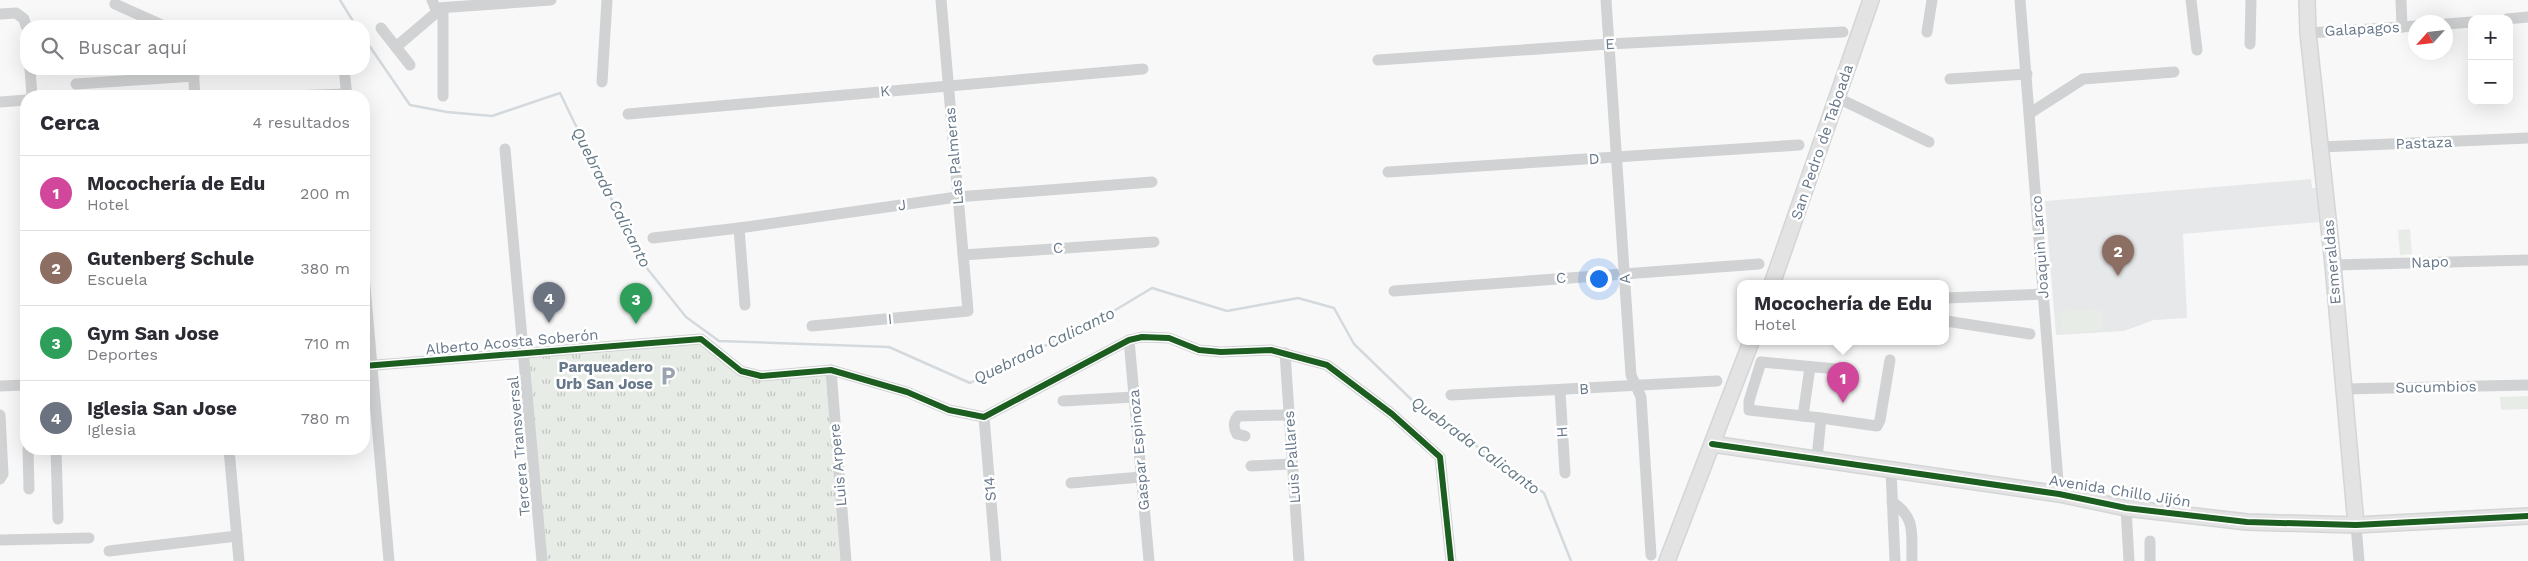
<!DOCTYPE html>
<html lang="es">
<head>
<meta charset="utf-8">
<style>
  :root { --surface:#fff; --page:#f7f7f7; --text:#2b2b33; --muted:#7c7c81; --line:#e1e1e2; --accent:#111827 }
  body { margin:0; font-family:"Work Sans",sans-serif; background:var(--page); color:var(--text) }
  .controls { position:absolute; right:15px; top:15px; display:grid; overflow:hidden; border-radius:10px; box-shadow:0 5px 20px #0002 }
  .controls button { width:45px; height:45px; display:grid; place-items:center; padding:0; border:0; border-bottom:1px solid var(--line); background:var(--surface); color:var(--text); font:25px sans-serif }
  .compass { position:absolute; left:2408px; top:15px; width:45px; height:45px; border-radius:50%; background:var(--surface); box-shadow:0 5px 20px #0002; rotate:243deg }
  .you { position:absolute; left:1598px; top:278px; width:18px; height:18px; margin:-12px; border:4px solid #fff; border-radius:50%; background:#1a73e8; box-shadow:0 0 0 8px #1a73e833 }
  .badge { display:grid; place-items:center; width:32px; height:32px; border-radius:50%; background:var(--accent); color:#fff; font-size:16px; font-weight:700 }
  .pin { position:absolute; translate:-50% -41px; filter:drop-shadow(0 1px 2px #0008) }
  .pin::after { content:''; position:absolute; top:26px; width:18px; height:15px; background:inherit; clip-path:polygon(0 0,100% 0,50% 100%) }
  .popup { position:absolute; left:1737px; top:280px; width:212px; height:65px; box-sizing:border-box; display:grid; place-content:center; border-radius:10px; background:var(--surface); filter:drop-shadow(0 1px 4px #0005); font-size:16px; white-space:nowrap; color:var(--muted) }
  .popup b { font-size:19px; color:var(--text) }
  .popup::after { content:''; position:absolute; left:50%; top:100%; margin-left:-10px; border:10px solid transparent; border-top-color:var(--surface) }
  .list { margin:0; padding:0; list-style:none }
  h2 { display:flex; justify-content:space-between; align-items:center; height:65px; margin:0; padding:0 20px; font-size:21px }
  h2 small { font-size:16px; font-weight:400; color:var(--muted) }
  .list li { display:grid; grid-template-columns:32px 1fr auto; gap:15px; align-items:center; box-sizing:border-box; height:75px; padding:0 20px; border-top:1px solid var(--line) }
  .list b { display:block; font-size:19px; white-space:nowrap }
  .list p { margin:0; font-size:16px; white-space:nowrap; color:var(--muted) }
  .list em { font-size:16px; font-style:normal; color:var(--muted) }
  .icon { flex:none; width:28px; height:28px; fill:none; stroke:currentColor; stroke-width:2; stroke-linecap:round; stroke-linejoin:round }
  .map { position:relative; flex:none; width:2528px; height:561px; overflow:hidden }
  .search { position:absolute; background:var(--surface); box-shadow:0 5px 20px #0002; left:20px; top:20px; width:350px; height:55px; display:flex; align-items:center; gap:12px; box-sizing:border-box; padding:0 18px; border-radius:20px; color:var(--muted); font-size:19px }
  .panel { position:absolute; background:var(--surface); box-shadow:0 5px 20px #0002; left:20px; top:90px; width:350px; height:365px; border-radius:20px }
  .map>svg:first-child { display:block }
  .built { fill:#e7e8e9 }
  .park { fill:url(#park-tufts) }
  .pitch { fill:#e8ece6 }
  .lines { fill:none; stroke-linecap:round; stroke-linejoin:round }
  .stream { stroke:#d4d9dd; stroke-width:2.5 }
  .secondary-casing { stroke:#d3d5d7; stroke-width:18 }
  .street { stroke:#d1d2d3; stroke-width:11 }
  .secondary { stroke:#e3e3e4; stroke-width:15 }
  .cycleway-casing { stroke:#fff; stroke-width:9 }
  .cycleway { stroke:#1b5e20; stroke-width:6 }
  .labels { text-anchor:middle; stroke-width:5; stroke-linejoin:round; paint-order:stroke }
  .street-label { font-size:15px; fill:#67778a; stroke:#fff }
  .poi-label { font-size:15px; font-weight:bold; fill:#67778a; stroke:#fff; text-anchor:end }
  .water-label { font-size:16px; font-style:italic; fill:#637884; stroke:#fff }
</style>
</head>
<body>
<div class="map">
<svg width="2528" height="561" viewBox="0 0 2528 561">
  <defs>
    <pattern id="park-tufts" width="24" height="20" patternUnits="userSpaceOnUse" patternTransform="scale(1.25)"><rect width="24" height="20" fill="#e8ece6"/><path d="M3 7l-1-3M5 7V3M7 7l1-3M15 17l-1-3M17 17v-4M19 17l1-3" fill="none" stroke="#c0c4c0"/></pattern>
  </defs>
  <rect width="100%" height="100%" fill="#f8f8f8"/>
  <polygon class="built" points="2311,179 2312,188 2316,188 2319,222 2183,234 2187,318 2154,320 2124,331 2056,335 2045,201"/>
  <polygon class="park" points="701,339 741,371 831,370 846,561 542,561 523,353"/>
  <g class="pitch">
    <polygon points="2410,229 2412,254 2400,255 2398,230"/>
    <polygon points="2102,309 2102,330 2062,333 2060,311"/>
    <polygon points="2528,396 2528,409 2501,410 2500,397"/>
  </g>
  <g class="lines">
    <g class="stream">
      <polyline points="340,0 356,26"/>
      <polyline points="364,38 410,105 447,112 492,116 560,93 642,262 686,317 719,341 889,347 970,383 1107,315 1152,288 1227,311 1298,298 1334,308 1354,344 1416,404 1544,493 1571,561"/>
    </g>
    <defs>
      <g id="secondary">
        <polyline points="2307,0 2308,33 2333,265 2356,525"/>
        <polyline points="1772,284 1871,0"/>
        <polyline points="1712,444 2059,494 2126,508 2247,522 2356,525 2528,516"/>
        <polyline points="1667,561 1751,342"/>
      </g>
    </defs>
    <use href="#secondary" class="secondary-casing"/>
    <g class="street">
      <polyline points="432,0 437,12 437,8 551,0"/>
      <polyline points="1606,0 1631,375 1641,397 1651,555"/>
      <polyline points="2020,0 2059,494"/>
      <polyline points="2191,0 2197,50"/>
      <polyline points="2401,0 2402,27"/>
      <polyline points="115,4 164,26"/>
      <polyline points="443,8 443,96"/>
      <polyline points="0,14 16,13 24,19 26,26"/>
      <polyline points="2507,19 2528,17"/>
      <polyline points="2446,24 2472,22"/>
      <polyline points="381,28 410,65"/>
      <polyline points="1927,32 1932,0"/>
      <polyline points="2308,33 2416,26"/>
      <polyline points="2250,44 2251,0"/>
      <polyline points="396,47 437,12"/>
      <polyline points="1378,60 1609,44 1843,32"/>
      <polyline points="30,69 32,96"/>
      <polyline points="193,69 195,96"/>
      <polyline points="344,69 347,96"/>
      <polyline points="1950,79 2027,74"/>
      <polyline points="602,82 607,0"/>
      <polyline points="76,84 194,76"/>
      <polyline points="289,96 347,94"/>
      <polyline points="1838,98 1929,142"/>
      <polyline points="0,102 26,100"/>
      <polyline points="2030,113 2083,79 2174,72"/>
      <polyline points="628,114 1143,69"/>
      <polyline points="2321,147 2528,138"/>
      <polyline points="505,149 542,561"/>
      <polyline points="1388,172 1799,145"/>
      <polyline points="739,228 745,305"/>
      <polyline points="653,238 739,228 957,197 1152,182"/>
      <polyline points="963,255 1154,242"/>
      <polyline points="2333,265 2528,260"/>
      <polyline points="364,275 389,561"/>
      <polyline points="1394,291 1759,264"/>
      <polyline points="1946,298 2044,294"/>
      <polyline points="1946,321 2030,334"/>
      <polyline points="812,326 968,311 941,0"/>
      <polyline points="1129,340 1149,561"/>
      <polyline points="1285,353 1299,561"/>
      <polyline points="364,366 701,339 741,371 761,376 831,370 907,392 949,410 984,417 1129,340 1142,337 1169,338 1199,350 1221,352 1271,350 1327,365 1392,414 1440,457 1451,561"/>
      <polyline points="1810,367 1803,416 1821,418 1817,458"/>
      <polyline points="831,370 846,561"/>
      <polyline points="0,386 26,385"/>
      <polyline points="2344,389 2528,385"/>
      <polyline points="1560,391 1565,473"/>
      <polyline points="1451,395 1717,381"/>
      <polyline points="1063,401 1134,397"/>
      <polyline points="0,415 3,474 0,479"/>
      <polyline points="1803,416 1749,410 1749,401 1761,362 1847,370"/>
      <polyline points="984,417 996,561"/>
      <polyline points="1821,418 1877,426 1880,420 1890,360"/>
      <path d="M 1245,436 L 1237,434 C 1233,427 1233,422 1238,416 L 1289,415"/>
      <polyline points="28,449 29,489"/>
      <polyline points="56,449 58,519"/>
      <polyline points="229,449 239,561"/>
      <polyline points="1251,466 1292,464"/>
      <polyline points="1891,470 1895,561"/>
      <polyline points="1071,483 1141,477"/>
      <path d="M 1892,502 C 1917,518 1911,535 1912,561"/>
      <polyline points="2126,508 2129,561"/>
      <polyline points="2356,525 2359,561"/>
      <polyline points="0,540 89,538"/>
      <polyline points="2150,541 2150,561"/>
      <polyline points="109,551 237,536"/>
    </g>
    <use href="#secondary" class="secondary"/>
    <defs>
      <g id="cycleway">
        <polyline points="364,366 701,339 741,371 761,376 831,370 907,392 949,410 984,417 1129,340 1142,337 1169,338 1199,350 1221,352 1271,350 1327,365 1392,414 1440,457 1451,561"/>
        <polyline points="1712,444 2059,494 2126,508 2247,522 2356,525 2528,516"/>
      </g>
    </defs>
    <use href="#cycleway" class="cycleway-casing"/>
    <use href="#cycleway" class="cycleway"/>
  </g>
  <defs>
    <symbol id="parking-bare" viewBox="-9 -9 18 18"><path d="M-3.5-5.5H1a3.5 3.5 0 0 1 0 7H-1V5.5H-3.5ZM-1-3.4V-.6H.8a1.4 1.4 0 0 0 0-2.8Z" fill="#9aa4b0" stroke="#fff" stroke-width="2.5" paint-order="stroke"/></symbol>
  </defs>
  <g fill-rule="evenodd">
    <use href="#parking-bare" x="654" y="362" width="28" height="28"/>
  </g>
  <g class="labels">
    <g class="street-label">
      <text transform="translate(2362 29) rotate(-3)" y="5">Galapagos</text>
      <text transform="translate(1610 44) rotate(-3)" y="5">E</text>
      <text transform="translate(885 91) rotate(-5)" y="5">K</text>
      <text transform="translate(1822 142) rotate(-71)" y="5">San Pedro de Taboada</text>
      <text transform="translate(2424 143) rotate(-2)" y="5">Pastaza</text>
      <text transform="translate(954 156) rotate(-95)" y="5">Las Palmeras</text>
      <text transform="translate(1594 159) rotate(-4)" y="5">D</text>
      <text transform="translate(902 205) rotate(-8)" y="5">J</text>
      <text transform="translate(2040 247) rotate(-94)" y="5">Joaquìn Larco</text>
      <text transform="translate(1058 248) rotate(-4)" y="5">C</text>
      <text transform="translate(2332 262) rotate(-95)" y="5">Esmeraldas</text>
      <text transform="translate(2430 262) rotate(-2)" y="5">Napo</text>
      <text transform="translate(1561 278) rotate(-4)" y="5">C</text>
      <text transform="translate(1625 279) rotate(-94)" y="5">A</text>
      <text transform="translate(890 319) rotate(-5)" y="5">I</text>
      <text transform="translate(512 342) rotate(-5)" y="5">Alberto Acosta Soberón</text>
      <text transform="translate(2436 387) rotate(-1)" y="5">Sucumbios</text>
      <text transform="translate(1584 389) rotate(-4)" y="5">B</text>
      <text transform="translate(1562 432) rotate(-93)" y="5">H</text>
      <text transform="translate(519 446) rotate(-95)" y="5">Tercera Transversal</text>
      <text transform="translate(1139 450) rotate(-95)" y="5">Gaspar Espinoza</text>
      <text transform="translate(1292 457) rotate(-94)" y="5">Luis Pallares</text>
      <text transform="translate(838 465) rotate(-95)" y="5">Luis Arpere</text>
      <text transform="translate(990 489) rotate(-95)" y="5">S14</text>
      <text transform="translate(2120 491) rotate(9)" y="5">Avenida Chillo Jijón</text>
    </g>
    <g class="poi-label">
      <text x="653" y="372">Parqueadero<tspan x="653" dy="17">Urb San Jose</tspan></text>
    </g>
    <g class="water-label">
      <text transform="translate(612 197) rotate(63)" y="6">Quebrada Calicanto</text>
      <text transform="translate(1044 345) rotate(-26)" y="6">Quebrada Calicanto</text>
      <text transform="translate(1476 445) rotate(36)" y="6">Quebrada Calicanto</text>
    </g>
  </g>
</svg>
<div class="controls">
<button>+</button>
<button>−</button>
</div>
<svg class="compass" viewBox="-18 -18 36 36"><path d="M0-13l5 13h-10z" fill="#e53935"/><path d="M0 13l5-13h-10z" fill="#7c7c81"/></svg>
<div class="you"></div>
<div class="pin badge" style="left:1843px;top:403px;background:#d1479c">1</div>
<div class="popup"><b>Mocochería de Edu</b>Hotel</div>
<div class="pin badge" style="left:2118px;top:276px;background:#8d6e63">2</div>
<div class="pin badge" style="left:636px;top:324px;background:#2e9e5b">3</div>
<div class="pin badge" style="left:549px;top:323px;background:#6b7280">4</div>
<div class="search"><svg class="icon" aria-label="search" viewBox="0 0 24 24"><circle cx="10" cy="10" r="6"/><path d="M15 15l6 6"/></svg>Buscar aquí</div>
<section class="panel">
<h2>Cerca<small>4 resultados</small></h2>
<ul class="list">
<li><span class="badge" style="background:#d1479c">1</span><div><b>Mocochería de Edu</b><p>Hotel</p></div><em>200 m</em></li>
<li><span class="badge" style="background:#8d6e63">2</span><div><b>Gutenberg Schule</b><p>Escuela</p></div><em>380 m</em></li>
<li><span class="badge" style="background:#2e9e5b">3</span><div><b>Gym San Jose</b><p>Deportes</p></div><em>710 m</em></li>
<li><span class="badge" style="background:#6b7280">4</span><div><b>Iglesia San Jose</b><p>Iglesia</p></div><em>780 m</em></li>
</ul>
</section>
</div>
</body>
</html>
